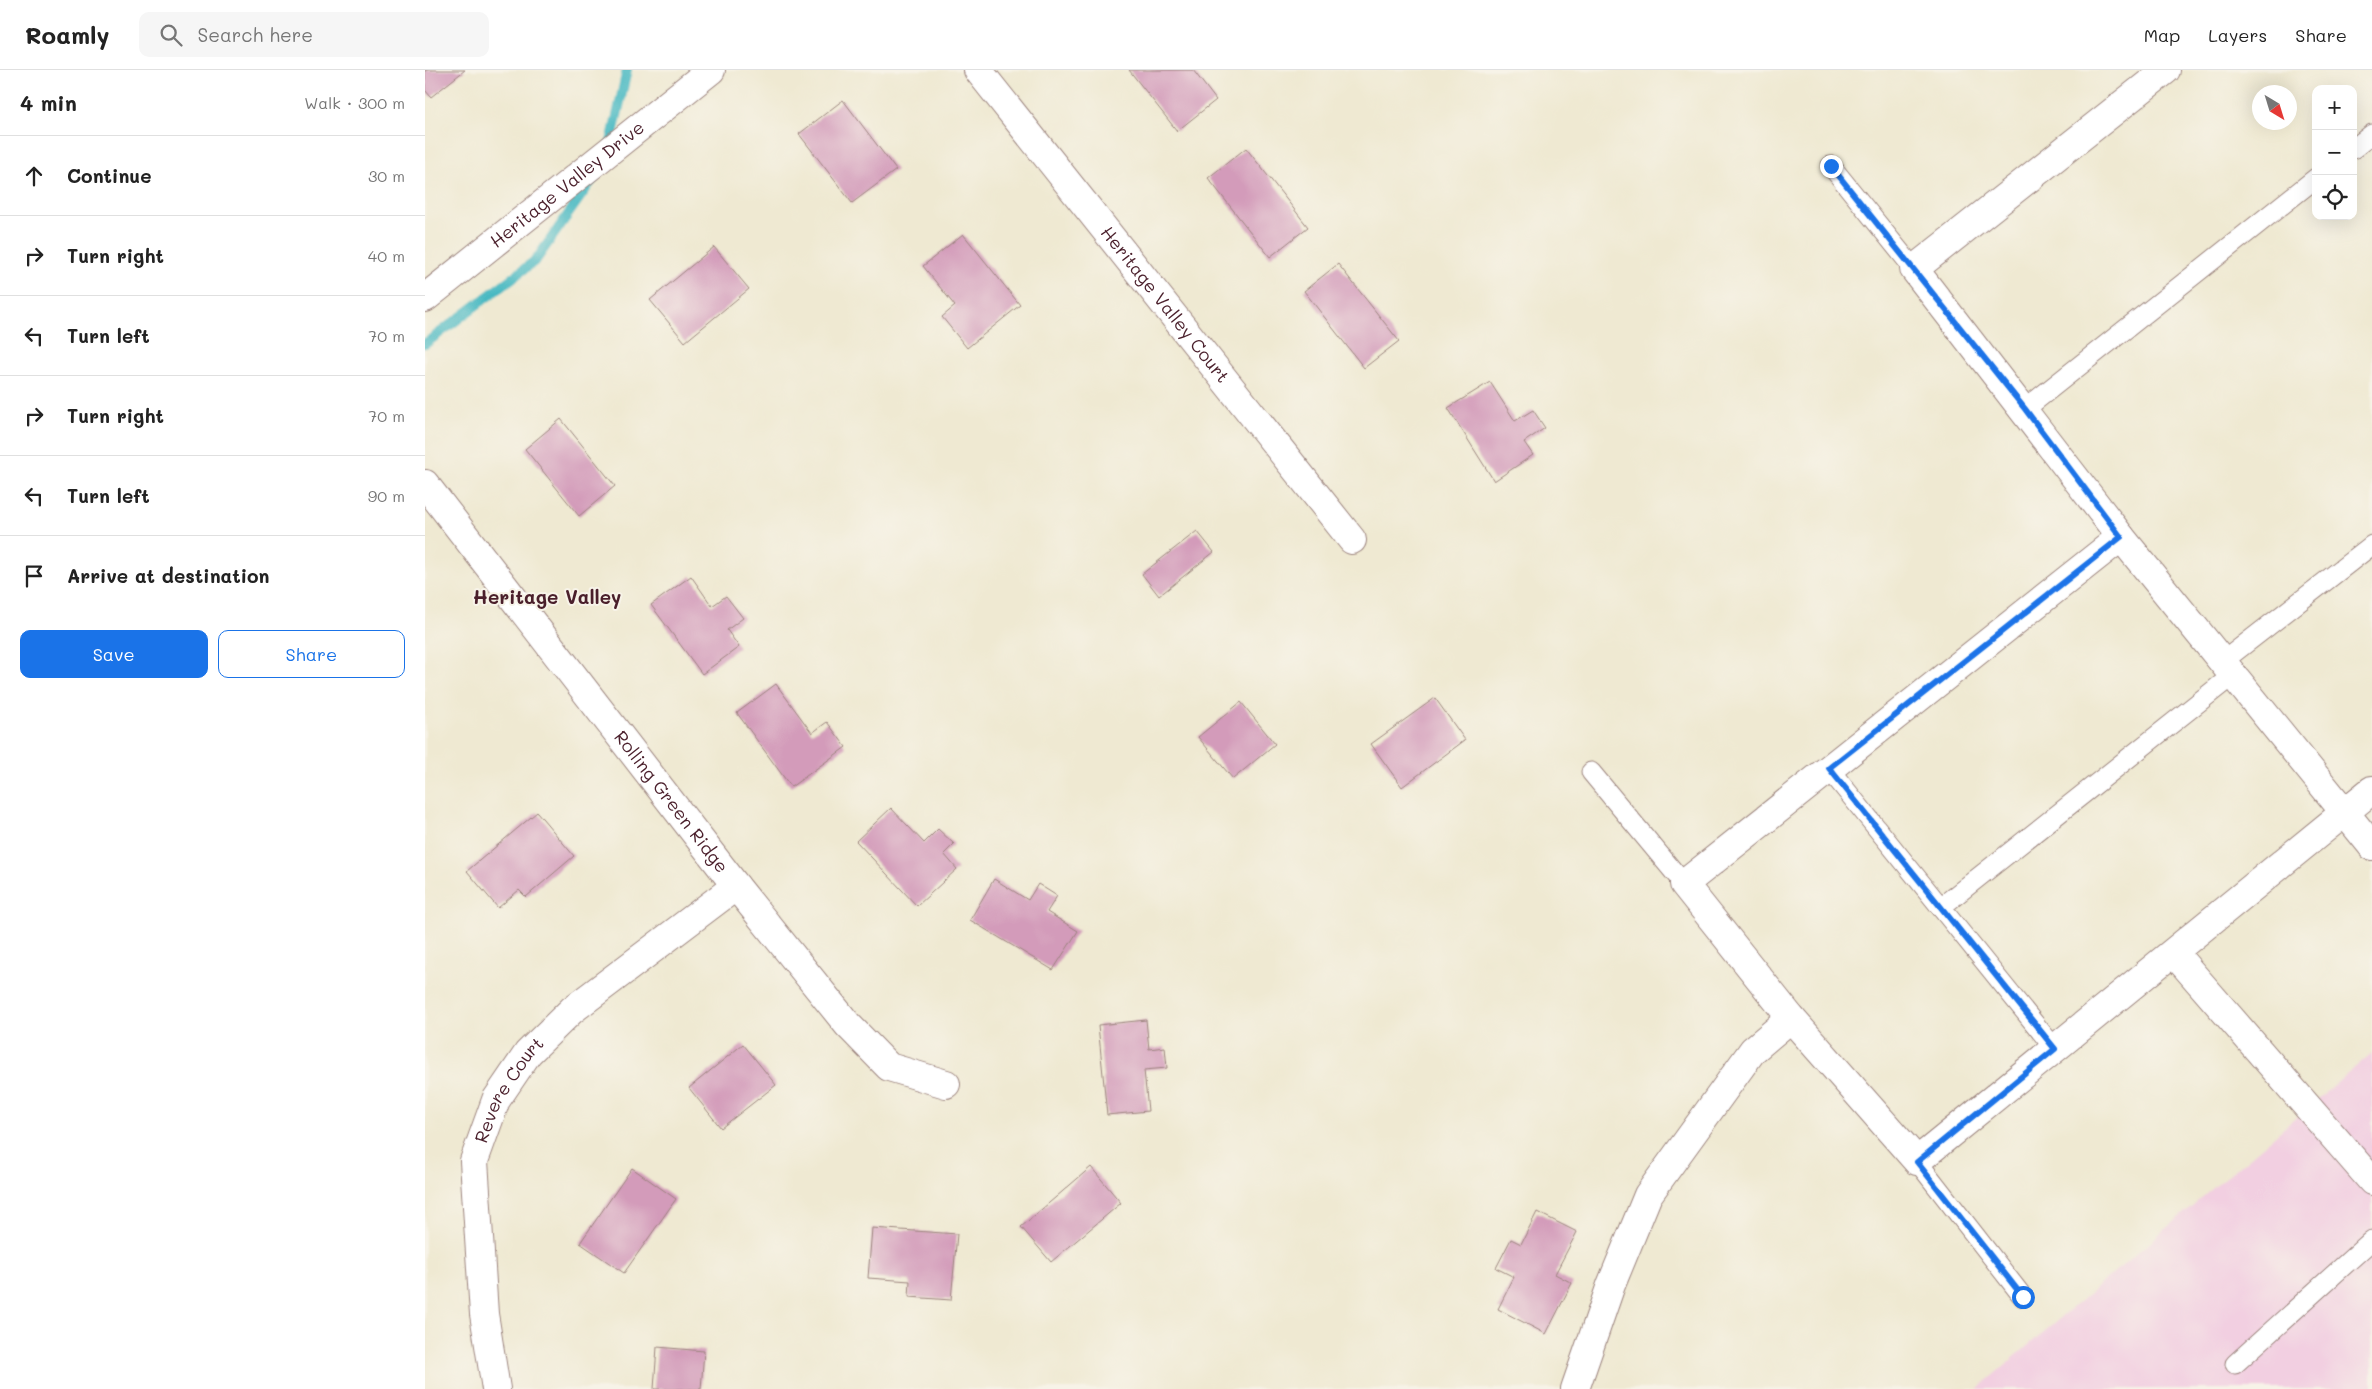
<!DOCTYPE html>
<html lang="en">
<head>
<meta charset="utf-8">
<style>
  :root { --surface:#fff; --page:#f6f6f6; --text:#222; --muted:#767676; --line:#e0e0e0; --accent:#1a73e8 }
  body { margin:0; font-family:Mali,sans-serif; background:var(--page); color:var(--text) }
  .controls { position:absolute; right:15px; top:15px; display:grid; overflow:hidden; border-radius:10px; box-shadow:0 5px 20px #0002 }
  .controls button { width:45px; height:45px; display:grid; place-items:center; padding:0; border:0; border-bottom:1px solid var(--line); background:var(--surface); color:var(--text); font:25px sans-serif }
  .compass { position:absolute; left:1827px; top:15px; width:45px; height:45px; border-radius:50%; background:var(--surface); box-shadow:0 5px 20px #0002; rotate:142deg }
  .stop { position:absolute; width:15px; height:15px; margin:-11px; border:4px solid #1a73e8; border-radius:50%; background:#fff }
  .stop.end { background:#1a73e8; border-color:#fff; box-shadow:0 1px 5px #0008 }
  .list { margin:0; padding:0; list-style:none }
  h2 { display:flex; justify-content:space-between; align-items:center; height:65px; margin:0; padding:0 20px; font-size:21px }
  h2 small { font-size:16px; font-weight:400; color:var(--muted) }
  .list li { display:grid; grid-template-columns:32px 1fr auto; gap:15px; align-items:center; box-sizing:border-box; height:80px; padding:0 20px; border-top:1px solid var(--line) }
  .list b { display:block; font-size:19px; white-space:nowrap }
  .list em { font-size:16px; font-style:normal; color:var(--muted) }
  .actions { display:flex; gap:10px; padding:15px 20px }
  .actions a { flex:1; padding:11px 0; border:1px solid var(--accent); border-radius:10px; text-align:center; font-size:18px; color:var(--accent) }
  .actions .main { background:var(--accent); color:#fff }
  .icon { flex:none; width:28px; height:28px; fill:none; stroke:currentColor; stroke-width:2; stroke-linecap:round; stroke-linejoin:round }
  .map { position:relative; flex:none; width:1947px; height:1319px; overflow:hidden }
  header { display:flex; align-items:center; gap:30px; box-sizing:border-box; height:70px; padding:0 25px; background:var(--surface); border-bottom:1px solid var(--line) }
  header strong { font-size:24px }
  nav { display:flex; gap:28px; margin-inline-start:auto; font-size:18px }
  .search { width:350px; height:45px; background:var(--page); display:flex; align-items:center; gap:12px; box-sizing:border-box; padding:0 18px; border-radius:10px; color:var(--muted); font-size:19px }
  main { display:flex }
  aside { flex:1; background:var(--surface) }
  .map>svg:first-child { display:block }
  .built { fill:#f2cfe1 }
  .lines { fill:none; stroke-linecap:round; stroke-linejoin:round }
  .stream { stroke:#4ab9c2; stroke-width:10 }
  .building { fill:#d39bba }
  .service-casing { stroke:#9c847e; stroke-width:21 }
  .minor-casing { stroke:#9c847e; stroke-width:30 }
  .service { stroke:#fff; stroke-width:19 }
  .minor { stroke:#fff; stroke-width:28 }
  .route { stroke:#1a73e8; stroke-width:6 }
  .labels { text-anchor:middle; stroke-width:4; stroke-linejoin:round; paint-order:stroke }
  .street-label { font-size:18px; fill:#4a1f2b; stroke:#f7f3e8 }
  .neighbourhood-label { font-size:19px; font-weight:bold; fill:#4a1f2b; stroke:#f7f3e8 }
</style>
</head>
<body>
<header>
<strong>Roamly</strong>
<div class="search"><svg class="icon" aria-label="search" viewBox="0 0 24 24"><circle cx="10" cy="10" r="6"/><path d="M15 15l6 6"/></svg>Search here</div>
<nav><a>Map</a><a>Layers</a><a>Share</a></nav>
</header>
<main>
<aside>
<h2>4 min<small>Walk · 300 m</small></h2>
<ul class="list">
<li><svg class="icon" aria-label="ahead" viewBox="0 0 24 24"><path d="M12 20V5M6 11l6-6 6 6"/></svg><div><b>Continue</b></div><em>30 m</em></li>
<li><svg class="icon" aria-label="right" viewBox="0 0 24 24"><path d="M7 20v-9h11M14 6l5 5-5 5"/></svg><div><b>Turn right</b></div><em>40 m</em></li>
<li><svg class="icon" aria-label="left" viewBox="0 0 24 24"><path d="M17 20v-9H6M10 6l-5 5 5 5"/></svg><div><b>Turn left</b></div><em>70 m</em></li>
<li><svg class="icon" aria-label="right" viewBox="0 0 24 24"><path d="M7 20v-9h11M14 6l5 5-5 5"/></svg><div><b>Turn right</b></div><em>70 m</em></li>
<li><svg class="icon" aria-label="left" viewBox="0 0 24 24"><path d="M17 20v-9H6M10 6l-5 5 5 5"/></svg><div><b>Turn left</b></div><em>90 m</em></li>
<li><svg class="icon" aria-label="arrive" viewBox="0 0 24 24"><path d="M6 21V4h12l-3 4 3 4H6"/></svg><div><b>Arrive at destination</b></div></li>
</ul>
<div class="actions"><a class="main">Save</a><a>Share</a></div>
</aside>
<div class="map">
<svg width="1947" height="1319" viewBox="0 0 1947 1319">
  <rect width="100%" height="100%" fill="#f7f3e8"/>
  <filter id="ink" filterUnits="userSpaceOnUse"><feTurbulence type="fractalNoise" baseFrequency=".02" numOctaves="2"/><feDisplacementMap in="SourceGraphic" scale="10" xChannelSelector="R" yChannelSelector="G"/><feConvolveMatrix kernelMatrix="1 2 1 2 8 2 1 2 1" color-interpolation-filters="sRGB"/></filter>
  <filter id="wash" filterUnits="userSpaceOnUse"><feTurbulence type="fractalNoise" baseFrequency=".0096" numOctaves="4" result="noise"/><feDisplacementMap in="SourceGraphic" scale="20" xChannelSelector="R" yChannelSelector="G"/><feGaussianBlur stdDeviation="1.12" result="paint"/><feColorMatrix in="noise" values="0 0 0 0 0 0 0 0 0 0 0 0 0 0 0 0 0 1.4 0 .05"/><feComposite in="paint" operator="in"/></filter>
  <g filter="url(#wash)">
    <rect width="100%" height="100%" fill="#efe9d2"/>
    <polygon class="built" points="1947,983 1947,1319 1552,1319"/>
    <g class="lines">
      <g class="stream">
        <polyline points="186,73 202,0"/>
        <polyline points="0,274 111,190 170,106"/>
      </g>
    </g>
    <g id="blocks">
      <g class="building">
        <polygon points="0,0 40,0 6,27 0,20"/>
        <polygon points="704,0 768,0 791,30 752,61"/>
        <polygon points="418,30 471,100 427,133 374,64"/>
        <polygon points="821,78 883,157 845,187 783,108"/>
        <polygon points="538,164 595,235 542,278 517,247 530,236 498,196"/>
        <polygon points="289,177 324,219 260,272 225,230"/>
        <polygon points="913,194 974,271 939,298 879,221"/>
        <polygon points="1065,312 1090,351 1108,340 1120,358 1099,372 1108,385 1069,411 1023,338"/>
        <polygon points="136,349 190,416 154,446 100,379"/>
        <polygon points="772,461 789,482 734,526 717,504"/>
        <polygon points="266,506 287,536 301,526 318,548 302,560 314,577 277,604 226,535"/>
        <polygon points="351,614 387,663 402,652 421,677 366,717 312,643"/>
        <polygon points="1010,628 1040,670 977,717 946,674"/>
        <polygon points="816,632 850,674 808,709 773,667"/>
        <polygon points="466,738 499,773 513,759 529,774 519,784 532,799 492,836 431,771"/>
        <polygon points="112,742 149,786 101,827 94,820 73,838 42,801"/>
        <polygon points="569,809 603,830 613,814 632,826 622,842 653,861 628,900 545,850"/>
        <polygon points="721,950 724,979 740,977 742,998 719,1000 723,1041 682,1045 673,955"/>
        <polygon points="318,974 351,1015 296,1058 264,1018"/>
        <polygon points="666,1097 696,1133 626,1192 596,1157"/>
        <polygon points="207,1098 251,1129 199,1203 155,1173"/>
        <polygon points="1112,1142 1152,1162 1130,1204 1147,1213 1121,1264 1073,1239 1089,1207 1071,1198 1086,1169 1096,1174"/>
        <polygon points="447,1158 532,1164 526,1230 484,1227 485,1211 443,1208"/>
        <polygon points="232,1277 279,1281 276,1319 229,1319"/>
      </g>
    </g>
  </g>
  <g filter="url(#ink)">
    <use href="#blocks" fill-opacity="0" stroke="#9c847e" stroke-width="1"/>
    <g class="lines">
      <defs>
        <g id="service">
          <polyline points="1928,79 1947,64"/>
          <polyline points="1406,96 1489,199"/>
          <polyline points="1600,339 1891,108"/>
          <polyline points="1797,592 1947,475"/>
          <polyline points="1404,699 1630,979"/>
          <polyline points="1166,702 1259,814"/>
          <polyline points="1516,837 1808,605"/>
          <polyline points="1492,1091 1598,1227"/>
          <polyline points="1810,1294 1947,1170"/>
        </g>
        <g id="minor">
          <path id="s1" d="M 553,0 L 927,470"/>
          <polyline points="1741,0 1489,199 1696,467 1259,814 1366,948 1492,1091 1947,720"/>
          <path id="s2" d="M 0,228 L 286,0"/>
          <path id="s3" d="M 0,414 L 311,816 L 423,955 L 464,997 L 521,1014"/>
          <polyline points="1696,467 1947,776"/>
          <polyline points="1749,883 1947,1111"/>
          <path id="s4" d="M 71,1319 L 59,1244 L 49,1091 L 71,1030 L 103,983 L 147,940 L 311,816"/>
          <polyline points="1150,1319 1186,1215 1223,1125 1328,980 1366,948"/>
        </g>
      </defs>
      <use href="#service" class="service-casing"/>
      <use href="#minor" class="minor-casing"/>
      <use href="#service" class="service"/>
      <use href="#minor" class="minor"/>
    </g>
  </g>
  <g class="lines" filter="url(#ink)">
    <polyline class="route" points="1406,96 1600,339 1696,467 1404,698 1630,979 1492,1092 1598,1227"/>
  </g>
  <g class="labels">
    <g class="street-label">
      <text dy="6" stroke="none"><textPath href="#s2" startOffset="182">Heritage Valley Drive</textPath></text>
      <text dy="6" stroke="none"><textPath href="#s1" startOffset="300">Heritage Valley Court</textPath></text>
      <text dy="6" stroke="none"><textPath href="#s3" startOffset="402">Rolling Green Ridge</textPath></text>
      <text dy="6" stroke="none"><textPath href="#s4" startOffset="309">Revere Court</textPath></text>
    </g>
    <g class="neighbourhood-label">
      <text x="122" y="534">Heritage Valley</text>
    </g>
  </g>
</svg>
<div class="controls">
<button>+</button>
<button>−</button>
<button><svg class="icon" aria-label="locate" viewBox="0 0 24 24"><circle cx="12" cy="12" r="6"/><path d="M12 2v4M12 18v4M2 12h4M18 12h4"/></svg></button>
</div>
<svg class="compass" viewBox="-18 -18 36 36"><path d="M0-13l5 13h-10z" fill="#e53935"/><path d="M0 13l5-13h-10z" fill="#767676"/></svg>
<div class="stop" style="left:1598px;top:1227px"></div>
<div class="stop end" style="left:1406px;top:96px"></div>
</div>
</main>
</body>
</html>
